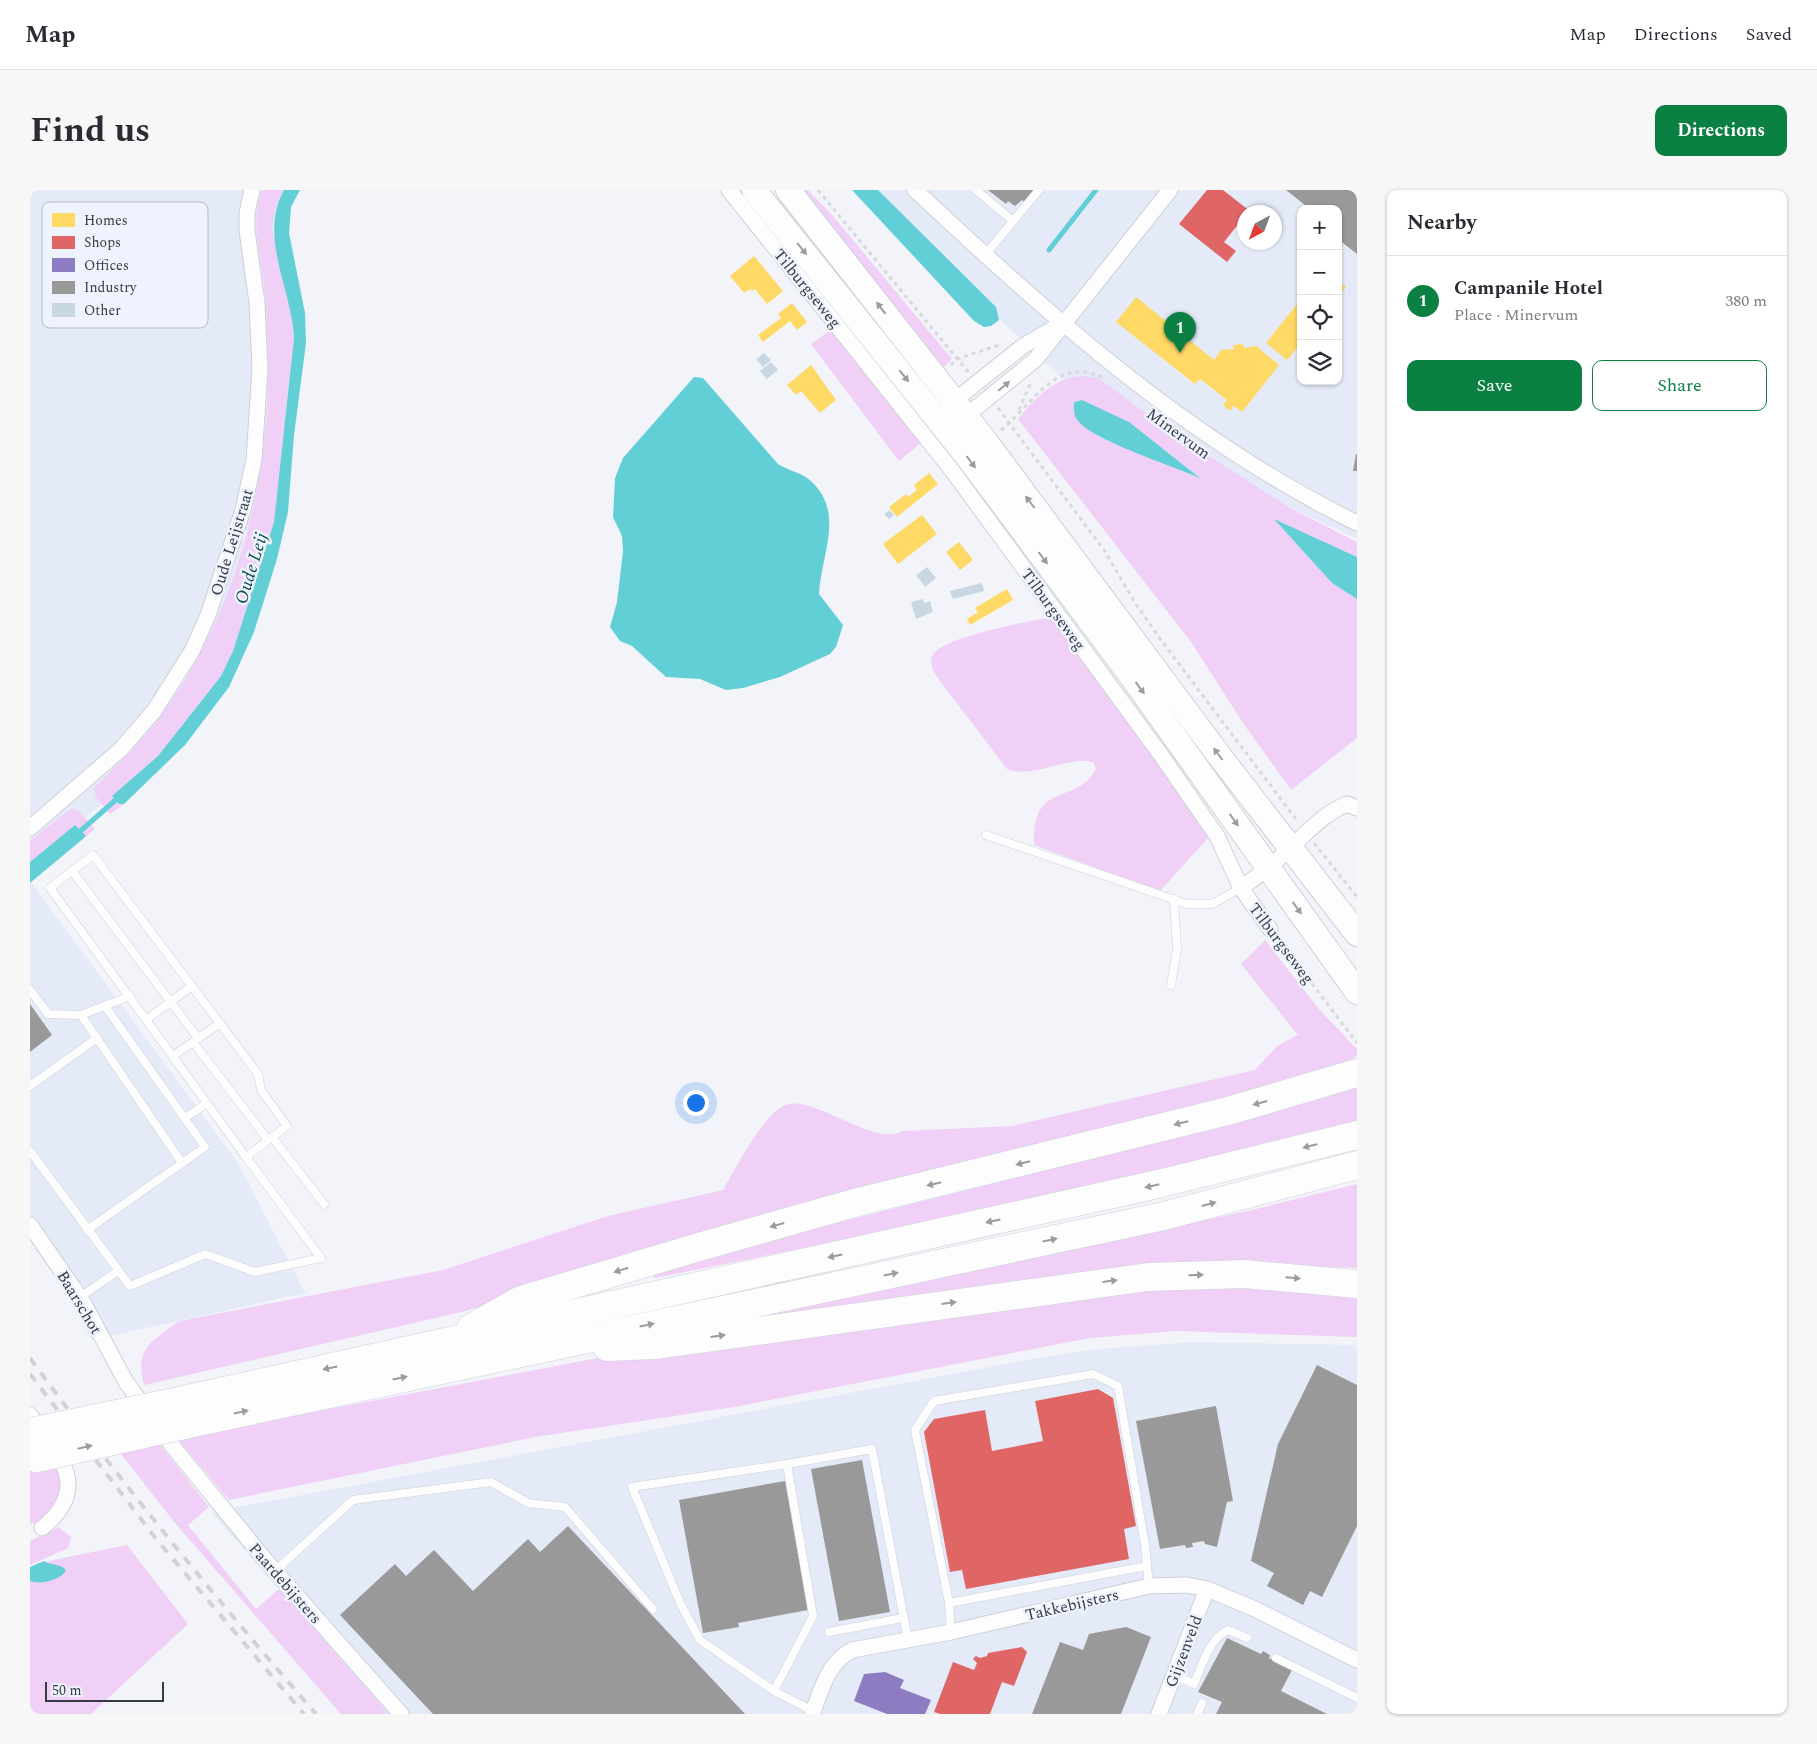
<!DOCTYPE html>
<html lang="en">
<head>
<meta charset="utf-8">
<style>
  :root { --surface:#fff; --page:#f7f7f7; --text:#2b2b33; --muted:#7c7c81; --line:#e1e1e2; --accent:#0b8043 }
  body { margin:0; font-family:Spectral,serif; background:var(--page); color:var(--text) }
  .controls { position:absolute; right:15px; top:15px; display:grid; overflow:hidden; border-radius:10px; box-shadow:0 1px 4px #0004 }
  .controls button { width:45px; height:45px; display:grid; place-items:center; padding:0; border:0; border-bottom:1px solid var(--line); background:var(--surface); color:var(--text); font:25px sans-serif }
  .compass { position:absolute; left:1207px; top:15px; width:45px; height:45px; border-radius:50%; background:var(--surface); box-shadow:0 1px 4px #0004; rotate:221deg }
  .scale { position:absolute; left:15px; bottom:12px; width:119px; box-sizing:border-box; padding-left:5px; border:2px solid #353a43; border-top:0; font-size:14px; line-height:18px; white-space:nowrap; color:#353a43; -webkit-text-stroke:4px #eef3fd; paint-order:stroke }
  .you { position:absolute; left:665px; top:912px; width:18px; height:18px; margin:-12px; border:4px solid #fff; border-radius:50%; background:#1a73e8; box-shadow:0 0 0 8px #1a73e833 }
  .badge { display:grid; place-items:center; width:32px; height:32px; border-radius:50%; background:var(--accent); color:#fff; font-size:16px; font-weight:700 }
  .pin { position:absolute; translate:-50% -41px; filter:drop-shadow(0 1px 2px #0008) }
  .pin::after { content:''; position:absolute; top:26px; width:18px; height:15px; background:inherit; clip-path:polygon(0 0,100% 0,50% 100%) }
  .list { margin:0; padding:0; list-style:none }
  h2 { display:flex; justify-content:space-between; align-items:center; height:65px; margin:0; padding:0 20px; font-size:21px }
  h2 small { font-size:16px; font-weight:400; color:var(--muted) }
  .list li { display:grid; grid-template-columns:32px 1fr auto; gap:15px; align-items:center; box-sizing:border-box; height:90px; padding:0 20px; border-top:1px solid var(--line) }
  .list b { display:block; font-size:19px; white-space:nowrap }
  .list p { margin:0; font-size:16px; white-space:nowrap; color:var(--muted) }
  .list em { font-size:16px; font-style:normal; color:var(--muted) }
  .actions { display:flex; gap:10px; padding:15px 20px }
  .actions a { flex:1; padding:11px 0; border:1px solid var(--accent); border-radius:10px; text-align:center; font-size:18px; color:var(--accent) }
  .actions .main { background:var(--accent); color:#fff }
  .icon { flex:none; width:28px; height:28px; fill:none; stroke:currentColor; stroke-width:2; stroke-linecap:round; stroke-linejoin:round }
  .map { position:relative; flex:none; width:1327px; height:1524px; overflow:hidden; border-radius:10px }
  header { display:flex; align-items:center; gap:30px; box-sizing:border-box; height:70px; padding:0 25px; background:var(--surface); border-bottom:1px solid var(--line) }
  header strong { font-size:24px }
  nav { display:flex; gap:28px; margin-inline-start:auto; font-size:18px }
  .intro { display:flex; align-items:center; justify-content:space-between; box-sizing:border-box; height:120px; padding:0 30px }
  h1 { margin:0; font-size:35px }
  .button { padding:12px 22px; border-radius:10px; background:var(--accent); color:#fff; font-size:18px; font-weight:700 }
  main { display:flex; gap:30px; padding:0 30px }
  aside { flex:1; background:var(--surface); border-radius:10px; box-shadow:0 1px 4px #0004 }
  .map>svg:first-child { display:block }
  .built { fill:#e4eaf7; fill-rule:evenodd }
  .green { fill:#f0d0f6; fill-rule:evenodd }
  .water { fill:#62ced6 }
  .homes { fill:#ffd966 }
  .shops { fill:#e06666 }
  .offices { fill:#8e7cc3 }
  .industry { fill:#999 }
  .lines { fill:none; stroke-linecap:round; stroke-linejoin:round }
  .stream { stroke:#62ced6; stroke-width:5 }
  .building { fill:#c8d7e2 }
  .service-casing { stroke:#ccd0d7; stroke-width:9 }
  .minor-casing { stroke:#ccd0d7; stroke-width:17 }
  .primary-casing { stroke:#ccd0d7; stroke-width:26 }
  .motorway-casing { stroke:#ccd0d7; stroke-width:29 }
  .path { stroke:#d8d9db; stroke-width:3; stroke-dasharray:4 4; stroke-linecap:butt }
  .service { stroke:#fdfdfe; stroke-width:8 }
  .minor { stroke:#fdfdfe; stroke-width:15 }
  .primary { stroke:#fdfdfe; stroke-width:24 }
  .motorway { stroke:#fdfdfe; stroke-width:28 }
  .rail { stroke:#d1d2d4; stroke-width:4; stroke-dasharray:9 9; stroke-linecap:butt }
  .motorway-bridge-casing { stroke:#ccd0d7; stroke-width:29; stroke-linecap:butt }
  .motorway-bridge { stroke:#fdfdfe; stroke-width:28 }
  .oneway { fill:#999ca0 }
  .labels { text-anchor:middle; stroke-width:5; stroke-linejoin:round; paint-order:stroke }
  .street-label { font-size:16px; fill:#353a43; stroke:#eef3fd }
  .water-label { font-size:18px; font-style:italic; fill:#09494d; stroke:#eef3fd }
  .key { fill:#eef3fd; stroke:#b6bcc5; stroke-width:1 }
  .key-label { font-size:14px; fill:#353a43 }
</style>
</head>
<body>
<header>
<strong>Map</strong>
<nav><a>Map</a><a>Directions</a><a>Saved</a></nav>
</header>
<div class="intro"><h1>Find us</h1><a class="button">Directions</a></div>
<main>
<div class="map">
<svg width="1327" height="1524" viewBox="0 0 1327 1524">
  <rect width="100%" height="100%" fill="#f2f4fa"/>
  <g class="built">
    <polygon points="0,0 254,0 249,9 261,120 203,461 82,606 0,673"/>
    <path d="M 834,0 L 1327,0 L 1327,349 L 1079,233 ZM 1271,19 L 1308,19 L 1308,191 L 1271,191 ZM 1214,22 L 1244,22 L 1244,52 L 1214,52 Z"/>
    <polygon points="0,691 208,973 275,1103 61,1150 45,1115 0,1051"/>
    <polygon points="1161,1152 1327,1155 1327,1524 359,1524 181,1322 1013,1167 1061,1160"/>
  </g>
  <g class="green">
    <path d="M 232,0 L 254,0 L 245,20 L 242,39 L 261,120 L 264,148 L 244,332 L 203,461 L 191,486 L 128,566 L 82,606 L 89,614 L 94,614 L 80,624 L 66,607 L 64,598 C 92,571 118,545 140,513 C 210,413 241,283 238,161 C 237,139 236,116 234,93 C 230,62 220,31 232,0 Z"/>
    <polygon points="768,0 778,0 803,26 922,169 911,180"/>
    <polygon points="803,138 891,253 869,271 781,154"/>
    <path d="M 1051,186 L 1068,188 L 1144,244 L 1262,319 L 1327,352 L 1327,367 L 1245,330 L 1302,393 L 1327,409 L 1327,548 L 1261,600 L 1215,536 L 1161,452 L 988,229 C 1006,208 1022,189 1051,186 ZM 1052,210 L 1099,232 L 1168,286 L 1069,247 L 1043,222 L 1044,212 Z"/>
    <path d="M 1022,427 L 1149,597 L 1180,646 L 1130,701 L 1004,655 C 1002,589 1045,617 1066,579 L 1064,573 C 1043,563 1004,590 977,579 L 910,491 C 905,484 899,475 902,466 C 909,447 1001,431 1022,427 Z"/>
    <polygon points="42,618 49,621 65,639 54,648 56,646 45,635 0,672 0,651"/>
    <path d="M 1235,750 L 1288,818 L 1327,859 L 1327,865 L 1315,877 L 525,1092 L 436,1121 L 114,1195 C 104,1157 123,1151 149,1131 L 413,1080 L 578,1026 L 693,1000 C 706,978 731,928 753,916 C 780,901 843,958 873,941 L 982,936 L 1225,880 L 1247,856 L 1268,845 L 1211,774 Z"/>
    <polygon points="1327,896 1327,932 1242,955 813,1050 625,1088 620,1080 1191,936"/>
    <polygon points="1327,994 1327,1078 1236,1074 644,1141 1218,1021"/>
    <polygon points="1170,1094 1327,1106 1327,1147 1145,1141 1060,1148 704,1217 505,1247 199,1310 147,1248 568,1168"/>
    <polygon points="128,1252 179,1317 158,1335 226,1419 249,1399 359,1524 311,1524 145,1333 91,1264"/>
    <polygon points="33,1273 36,1278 29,1303 14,1331 0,1334 0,1280"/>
    <polygon points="29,1337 41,1347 38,1358 0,1375 0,1351"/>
    <polygon points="97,1355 158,1434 61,1524 0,1524 0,1378 23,1370"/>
  </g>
  <g class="water">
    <path d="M 254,0 L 270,0 L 261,17 L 259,43 L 275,123 L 276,153 L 264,245 L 258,322 L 247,369 L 224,442 L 199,497 L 155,555 L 94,614 L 89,614 L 82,606 L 128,566 L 191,486 L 203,461 L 244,332 L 264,148 C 262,99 228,47 254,0 Z"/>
    <polygon points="822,0 848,0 966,117 969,130 961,136 954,137 944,131"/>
    <path d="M 664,187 L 673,188 L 748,274 C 758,281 772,282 782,292 C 815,324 791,365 789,404 L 813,435 L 806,457 L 800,464 L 750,487 L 713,498 L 696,500 L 670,489 L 636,487 L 602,456 L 590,451 L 580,437 L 587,412 L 593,361 L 592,346 L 583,327 L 585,288 L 593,268 Z"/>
    <path d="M 1052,210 L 1099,232 L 1170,288 C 1145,277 1064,250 1050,233 C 1044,227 1043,221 1044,212 Z"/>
    <polygon points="1244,329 1327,367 1327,409 1302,393"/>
    <polygon points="45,635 56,646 54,648 0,693 0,672"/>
    <path d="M 14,1371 C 22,1376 29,1373 36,1380 C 32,1390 10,1395 0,1391 L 0,1377 Z"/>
  </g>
  <g class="homes">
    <polygon points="724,66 753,101 737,114 725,99 722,101 720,99 714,103 700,86"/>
    <polygon points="1308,91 1316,97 1308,106"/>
    <polygon points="1106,107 1184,170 1191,160 1204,159 1203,155 1213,154 1214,158 1226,156 1249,175 1212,222 1204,216 1200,221 1193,215 1197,210 1170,189 1165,194 1086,132"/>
    <polygon points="1271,109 1271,153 1257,170 1236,153"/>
    <polygon points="762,113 777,132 767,140 760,131 733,152 728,145 751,128 748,124"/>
    <polygon points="781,175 806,210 790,223 771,201 766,205 757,195"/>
    <polygon points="899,283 908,294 867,327 859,317 876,304 878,307 887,300 884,295"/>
    <polygon points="892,325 907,344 868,374 853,354"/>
    <polygon points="929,352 943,370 930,380 916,362"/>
    <polygon points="977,399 983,410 940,435 937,429 948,422 945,418"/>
  </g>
  <g class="shops">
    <polygon points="1177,0 1193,0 1221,22 1214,22 1214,35 1210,32 1194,52 1206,61 1197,72 1149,34"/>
    <polygon points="1068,1199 1083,1208 1106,1336 1094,1339 1099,1369 936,1399 932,1380 920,1382 894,1242 904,1229 955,1220 962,1261 1013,1251 1005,1211"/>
    <polygon points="992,1457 997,1462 984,1496 972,1492 960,1524 910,1524 904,1522 923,1472 944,1480 947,1473 943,1469 946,1466 950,1468 957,1466 958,1463"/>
  </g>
  <polygon class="offices" points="855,1482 874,1490 870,1498 901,1510 895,1524 857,1524 824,1511 834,1484"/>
  <g class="industry">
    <polygon points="958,0 1004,0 994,12 992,10 985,16 978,11 976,14"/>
    <polygon points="1256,0 1327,0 1327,64 1308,49 1308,19 1280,19"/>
    <polygon points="1326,264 1327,264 1327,281 1323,281"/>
    <polygon points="0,814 22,845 0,862"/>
    <polygon points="1287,1175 1327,1195 1327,1336 1292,1407 1280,1401 1273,1415 1237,1396 1244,1383 1221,1371 1248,1254"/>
    <polygon points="1186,1216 1203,1311 1197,1312 1187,1357 1175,1354 1174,1351 1162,1353 1163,1357 1156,1358 1155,1355 1130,1359 1106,1231"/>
    <polygon points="832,1270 860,1422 809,1431 781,1279"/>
    <polygon points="755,1291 778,1420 708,1433 709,1437 673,1443 649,1310"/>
    <polygon points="538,1336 715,1524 403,1524 310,1425 365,1374 376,1386 404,1360 443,1401 498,1349 510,1362"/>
    <polygon points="1096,1437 1121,1447 1091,1524 1002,1524 1030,1452 1053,1460 1059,1444"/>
    <polygon points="1197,1448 1231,1464 1233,1461 1240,1465 1239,1468 1262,1480 1251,1501 1297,1524 1186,1524 1192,1512 1168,1502"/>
  </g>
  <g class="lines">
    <g class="stream">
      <polyline points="1019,60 1066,0"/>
      <polyline points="47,644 89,607"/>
    </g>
  </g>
  <g class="building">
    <polygon points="734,163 741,170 733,177 726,169"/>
    <polygon points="741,172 748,180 737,189 730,181"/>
    <polygon points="860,320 864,325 859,329 854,324"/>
    <polygon points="897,377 906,388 895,397 886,385"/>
    <polygon points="952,393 954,401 923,409 920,401"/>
    <polygon points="893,409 894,413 900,411 903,422 886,429 881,412"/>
  </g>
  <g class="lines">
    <defs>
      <g id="service">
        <polyline points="946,0 983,31"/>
        <polyline points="955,65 1009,0"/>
        <polyline points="956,645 1157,714 1182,714 1211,698"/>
        <polygon points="63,665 228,884 231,900 257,936 216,967 20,698"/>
        <polyline points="42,681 168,848"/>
        <polyline points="1141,795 1147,759 1144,709"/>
        <polyline points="0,800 18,824 51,825 100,806"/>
        <polyline points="51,825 152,973"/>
        <polyline points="117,829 162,796"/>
        <polyline points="163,852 238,950"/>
        <polyline points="143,866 190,833"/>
        <polyline points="0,896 67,848"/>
        <polyline points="155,928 177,913"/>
        <polyline points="242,947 294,1014"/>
        <polyline points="0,961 100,1096 175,1064 225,1082 291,1068 216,967"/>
        <polyline points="57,1040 175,957 75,816"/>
        <polyline points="50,1107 88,1081"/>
        <polyline points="757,1274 842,1259 878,1450"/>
        <polyline points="245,1381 323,1310 461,1292 498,1313 535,1317 623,1419"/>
        <polyline points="919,1413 1117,1376"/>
        <polyline points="799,1442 873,1428"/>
        <polyline points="921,1442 919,1413 885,1240 904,1211 1063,1184 1088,1196 1115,1355 1119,1396"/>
        <polyline points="1246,1468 1327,1508"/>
        <path d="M 1144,1485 L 1164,1494 C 1173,1474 1178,1450 1198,1440 L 1217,1448"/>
        <polyline points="744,1501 783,1426 757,1274 602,1297 651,1415 670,1450 744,1501 783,1521"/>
        <polyline points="1167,1524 1172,1513"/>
      </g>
      <g id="minor">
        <polyline points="699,0 921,279 1131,565 1187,646 1211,698 1240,739"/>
        <path d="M 885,0 C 1021,127 1159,251 1327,333"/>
        <polyline points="920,218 924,211 993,156 1026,137"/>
        <polyline points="929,228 936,226 1005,170 1140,0"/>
        <polyline points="0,638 90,560 124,521 162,461 178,425 213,320 224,270 230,179 227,113 217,40 217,23 222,0"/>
        <path d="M 1211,698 C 1228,686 1244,674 1259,659 C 1278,642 1293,624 1317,614 L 1327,618"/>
        <polyline points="0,1035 53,1112 96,1192 144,1258 236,1371 371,1524"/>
        <path d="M 0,1225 C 28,1265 63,1297 12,1338"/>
        <path d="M 782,1524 C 792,1499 797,1473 822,1460 L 921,1442 L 1119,1396 L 1157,1395 L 1177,1399 L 1225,1419 L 1327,1470"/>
        <polyline points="1129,1524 1177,1399"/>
      </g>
      <g id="primary">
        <polyline points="724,0 937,266 1102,487 1327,802"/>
        <polyline points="758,0 956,252 1188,564 1327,744"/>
      </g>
      <g id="motorway">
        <polyline points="441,1138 491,1110 669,1057 828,1012 1198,921 1327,883"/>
        <polyline points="577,1157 626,1155 1118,1087 1214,1084 1327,1094"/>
        <polyline points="149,1211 1128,994 1327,945"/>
        <polyline points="163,1233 1134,1026 1327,975"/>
      </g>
    </defs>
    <use href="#service" class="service-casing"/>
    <use href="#minor" class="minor-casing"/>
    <use href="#primary" class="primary-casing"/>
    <use href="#motorway" class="motorway-casing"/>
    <g class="path">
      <polyline points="788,0 939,183"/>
      <polyline points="921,175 927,169 969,155"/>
      <polyline points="968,218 1074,360 1104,411 1128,446 1268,632"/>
      <polyline points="989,220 1000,194"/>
      <path d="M 971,240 C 1002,216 1026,164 1074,188"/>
      <polyline points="1284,653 1327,707"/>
      <polyline points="1248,749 1327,853"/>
    </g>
    <use href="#service" class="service"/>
    <use href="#minor" class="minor"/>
    <use href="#primary" class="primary"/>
    <use href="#motorway" class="motorway"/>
    <g class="rail">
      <path d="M 0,1168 C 90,1291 186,1409 286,1524"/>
      <polyline points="0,1184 127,1350 274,1524"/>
    </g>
    <defs>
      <g id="motorway-bridge">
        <polyline points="0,1242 149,1211"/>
        <polyline points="7,1268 163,1233"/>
      </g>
    </defs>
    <use href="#motorway-bridge" class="motorway-bridge-casing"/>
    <use href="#motorway-bridge" class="motorway-bridge"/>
  </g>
  <defs><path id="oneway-solid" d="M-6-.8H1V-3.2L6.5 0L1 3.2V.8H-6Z" transform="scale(1.25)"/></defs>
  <g class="oneway">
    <use href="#oneway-solid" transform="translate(772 59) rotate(51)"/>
    <use href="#oneway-solid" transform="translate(851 118) rotate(-128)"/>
    <use href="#oneway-solid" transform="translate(874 186) rotate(51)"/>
    <use href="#oneway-solid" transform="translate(974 196) rotate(-40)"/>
    <use href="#oneway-solid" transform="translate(941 272) rotate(53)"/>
    <use href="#oneway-solid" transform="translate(1000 312) rotate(-127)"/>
    <use href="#oneway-solid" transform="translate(1013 368) rotate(53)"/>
    <use href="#oneway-solid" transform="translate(1110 498) rotate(54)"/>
    <use href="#oneway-solid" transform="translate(1188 564) rotate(-127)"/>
    <use href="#oneway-solid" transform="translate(1204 630) rotate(55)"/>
    <use href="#oneway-solid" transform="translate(1267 718) rotate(54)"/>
    <use href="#oneway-solid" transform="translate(1230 913) rotate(165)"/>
    <use href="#oneway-solid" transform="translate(1151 933) rotate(166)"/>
    <use href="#oneway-solid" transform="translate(1280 956) rotate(166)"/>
    <use href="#oneway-solid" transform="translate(993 973) rotate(166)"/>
    <use href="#oneway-solid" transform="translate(904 994) rotate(167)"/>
    <use href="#oneway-solid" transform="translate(1122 996) rotate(167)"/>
    <use href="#oneway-solid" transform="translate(1179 1014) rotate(-15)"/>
    <use href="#oneway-solid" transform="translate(963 1031) rotate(168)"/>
    <use href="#oneway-solid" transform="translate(747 1035) rotate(164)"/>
    <use href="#oneway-solid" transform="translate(1020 1050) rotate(-12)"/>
    <use href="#oneway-solid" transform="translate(805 1066) rotate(168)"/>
    <use href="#oneway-solid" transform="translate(591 1080) rotate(163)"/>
    <use href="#oneway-solid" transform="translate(861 1084) rotate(-12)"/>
    <use href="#oneway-solid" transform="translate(1166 1085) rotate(-2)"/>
    <use href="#oneway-solid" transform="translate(1263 1088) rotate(5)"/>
    <use href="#oneway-solid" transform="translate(1080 1091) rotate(-7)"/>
    <use href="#oneway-solid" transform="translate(919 1113) rotate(-8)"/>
    <use href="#oneway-solid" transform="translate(617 1135) rotate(-12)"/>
    <use href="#oneway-solid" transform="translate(688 1146) rotate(-8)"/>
    <use href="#oneway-solid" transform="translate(300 1178) rotate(168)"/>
    <use href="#oneway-solid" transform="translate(370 1188) rotate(-12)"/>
    <use href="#oneway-solid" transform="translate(211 1222) rotate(-12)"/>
    <use href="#oneway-solid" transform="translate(55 1257) rotate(-13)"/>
  </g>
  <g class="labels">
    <g class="street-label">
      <text transform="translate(778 98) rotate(51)" y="6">Tilburgseweg</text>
      <text transform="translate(1149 243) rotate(36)" y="6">Minervum</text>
      <text transform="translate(201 352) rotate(-73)" y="6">Oude Leijstraat</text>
      <text transform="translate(1024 419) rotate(54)" y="6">Tilburgseweg</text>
      <text transform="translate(1252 753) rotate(53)" y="6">Tilburgseweg</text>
      <text transform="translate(50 1112) rotate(59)" y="6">Baarschot</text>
      <text transform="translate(256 1393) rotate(49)" y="6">Paardebijsters</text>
      <text transform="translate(1042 1414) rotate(-13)" y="6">Takkebijsters</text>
      <text transform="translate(1153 1461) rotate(-69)" y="6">Gijzenveld</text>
    </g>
    <g class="water-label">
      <text transform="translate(221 378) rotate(-73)" y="6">Oude Leij</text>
    </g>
  </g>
  <rect x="12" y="12" width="166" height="126" rx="8" class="key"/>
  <rect x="22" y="23" width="23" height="14" fill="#ffd966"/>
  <rect x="22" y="46" width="23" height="13" fill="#e06666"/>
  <rect x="22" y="68" width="23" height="14" fill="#8e7cc3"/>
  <rect x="22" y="91" width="23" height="13" fill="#999"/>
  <rect x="22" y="113" width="23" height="14" fill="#c8d7e2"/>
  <g class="key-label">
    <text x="54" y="35">Homes</text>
    <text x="54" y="57">Shops</text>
    <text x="54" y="80">Offices</text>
    <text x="54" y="102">Industry</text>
    <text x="54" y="125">Other</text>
  </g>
</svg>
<div class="controls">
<button>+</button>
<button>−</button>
<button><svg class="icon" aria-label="locate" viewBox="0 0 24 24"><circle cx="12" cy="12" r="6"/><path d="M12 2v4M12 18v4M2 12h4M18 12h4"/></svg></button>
<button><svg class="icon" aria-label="layers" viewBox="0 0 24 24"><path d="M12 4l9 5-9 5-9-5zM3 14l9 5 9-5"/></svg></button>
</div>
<svg class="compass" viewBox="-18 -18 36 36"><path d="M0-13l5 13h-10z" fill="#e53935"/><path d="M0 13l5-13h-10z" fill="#7c7c81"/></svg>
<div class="scale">50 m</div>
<div class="you"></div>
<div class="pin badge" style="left:1150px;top:163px">1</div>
</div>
<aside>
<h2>Nearby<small></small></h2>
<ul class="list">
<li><span class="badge">1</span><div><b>Campanile Hotel</b><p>Place · Minervum</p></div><em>380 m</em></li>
</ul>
<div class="actions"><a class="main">Save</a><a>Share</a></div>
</aside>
</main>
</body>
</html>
